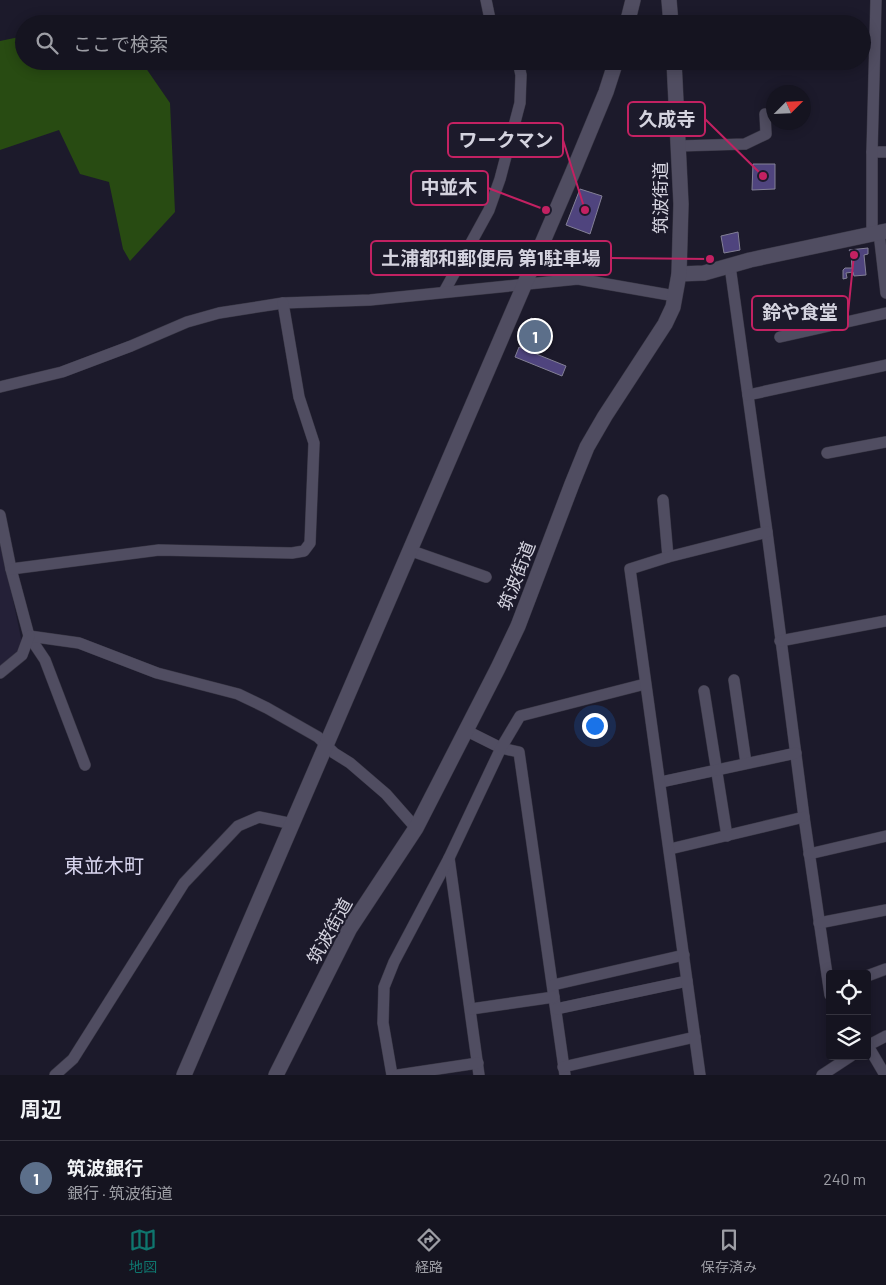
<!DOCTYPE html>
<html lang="ja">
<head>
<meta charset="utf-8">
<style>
  :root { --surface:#151420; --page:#1e1d29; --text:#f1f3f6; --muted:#9d9ea5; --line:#34333e; --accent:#0f766e }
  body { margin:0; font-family:Barlow,"Noto Sans JP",sans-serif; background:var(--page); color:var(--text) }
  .controls { position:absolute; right:15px; bottom:15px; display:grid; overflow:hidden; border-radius:5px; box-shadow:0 2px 12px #0003 }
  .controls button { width:45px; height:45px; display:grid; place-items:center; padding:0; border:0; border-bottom:1px solid var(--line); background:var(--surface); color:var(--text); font:25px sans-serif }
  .compass { position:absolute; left:766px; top:85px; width:45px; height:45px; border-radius:50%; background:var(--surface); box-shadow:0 2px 12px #0003; rotate:66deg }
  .you { position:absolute; left:594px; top:725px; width:18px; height:18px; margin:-12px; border:4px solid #fff; border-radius:50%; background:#1a73e8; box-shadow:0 0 0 8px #1a73e833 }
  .badge { display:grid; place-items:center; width:32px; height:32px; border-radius:50%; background:var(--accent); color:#fff; font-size:16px; font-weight:700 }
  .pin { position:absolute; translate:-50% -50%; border:2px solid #fff; box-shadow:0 1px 5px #0006 }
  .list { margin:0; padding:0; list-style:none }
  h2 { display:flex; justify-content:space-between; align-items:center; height:65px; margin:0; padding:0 20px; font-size:21px }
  h2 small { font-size:16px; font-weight:400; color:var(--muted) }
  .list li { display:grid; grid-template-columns:32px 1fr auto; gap:15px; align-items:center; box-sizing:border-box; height:75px; padding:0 20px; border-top:1px solid var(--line) }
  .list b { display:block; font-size:19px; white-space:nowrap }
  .list p { margin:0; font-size:16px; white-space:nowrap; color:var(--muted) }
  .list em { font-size:16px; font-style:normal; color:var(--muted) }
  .icon { flex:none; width:28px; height:28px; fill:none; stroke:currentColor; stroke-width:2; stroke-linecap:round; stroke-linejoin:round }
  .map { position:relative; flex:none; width:886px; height:1075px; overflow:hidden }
  .search { position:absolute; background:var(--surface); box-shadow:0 2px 12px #0003; left:15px; right:15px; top:15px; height:55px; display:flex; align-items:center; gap:12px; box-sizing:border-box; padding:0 18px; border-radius:28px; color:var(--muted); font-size:19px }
  .sheet { height:140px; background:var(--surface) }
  nav { display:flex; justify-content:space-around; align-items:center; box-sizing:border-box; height:70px; border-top:1px solid var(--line); background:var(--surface); font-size:14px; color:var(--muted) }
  nav a { display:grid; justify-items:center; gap:2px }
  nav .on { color:var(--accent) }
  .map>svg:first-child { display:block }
  .built { fill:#242037 }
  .forest { fill:#284b12 }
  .building { fill:#4f447e; stroke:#838096 }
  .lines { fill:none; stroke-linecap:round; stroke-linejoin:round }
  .street-casing { stroke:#383644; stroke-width:12 }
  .secondary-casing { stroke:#383644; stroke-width:16 }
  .street { stroke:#504d61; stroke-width:11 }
  .secondary { stroke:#504d61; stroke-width:15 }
  .labels { text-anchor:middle; stroke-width:4; stroke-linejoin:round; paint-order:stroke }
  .street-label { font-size:18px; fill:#d4d3df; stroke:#1c1a2b }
  .quarter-label { font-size:20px; fill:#dad7f0; stroke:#1c1a2b }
  .leader { fill:none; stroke:#c32162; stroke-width:2 }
  .callout-dot { fill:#c32162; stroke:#1c1a2b; stroke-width:2 }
  .callout { fill:#1c1a2b; stroke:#c32162; stroke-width:2 }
  .callout-label { font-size:19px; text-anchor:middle; font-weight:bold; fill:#d4d3df }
</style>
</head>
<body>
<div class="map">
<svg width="886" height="1075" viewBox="0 0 886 1075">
  <rect width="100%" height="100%" fill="#1c1a2b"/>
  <polygon class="built" points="0,537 23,648 0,667"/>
  <polygon class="forest" points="24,36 24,61 141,61 170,103 175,212 130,261 123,249 109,182 80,174 59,130 0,150 0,41"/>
  <g class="building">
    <polygon points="753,164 775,164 775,189 752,190"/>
    <polygon points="580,189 602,196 590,234 566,225"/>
    <polygon points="738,232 740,250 724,253 721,236"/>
    <polygon points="868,248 868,254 864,255 866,275 854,276 853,272 846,273 847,278 843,279 843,270 845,268 852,268 851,253 849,250"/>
    <polygon points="531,318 547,326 536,348 525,343 531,329 526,327"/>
    <polygon points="519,347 566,366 562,376 515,357"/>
  </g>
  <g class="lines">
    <defs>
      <g id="street">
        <polyline points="486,0 491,24"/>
        <polyline points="679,146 745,144 766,134 765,114"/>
        <polyline points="872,152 886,152"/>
        <polyline points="879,233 886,293"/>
        <polyline points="872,235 872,152 876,0"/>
        <polyline points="730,266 767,532 804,817 830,995"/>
        <polyline points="444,292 489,210 500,179 520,103 521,75 518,61"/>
        <polyline points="780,337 886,313"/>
        <polyline points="0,387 62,372 131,346 187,322 219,313 283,303 370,300 578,279 675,296"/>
        <polyline points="748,395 886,365"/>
        <polyline points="827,453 886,442"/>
        <polyline points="663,500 668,557"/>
        <polyline points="0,515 11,569 29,636 45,660 85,765"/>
        <polyline points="409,550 486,577"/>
        <polyline points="11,569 159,550 292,553 304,551 310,543 314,443 299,397 283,303"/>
        <polyline points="29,636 79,643 157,673 238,694 267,708 318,737 334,753 350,763 386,794 416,828"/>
        <polyline points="780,641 886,621"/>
        <polyline points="0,673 22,655 29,636"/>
        <polyline points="734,680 746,763"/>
        <polyline points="704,691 727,836"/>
        <polyline points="465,730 501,748 519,752 565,1075"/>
        <polyline points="661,782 796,753"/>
        <polyline points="670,849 804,817"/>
        <polyline points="809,854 886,836"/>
        <polyline points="449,858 479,1075"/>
        <polyline points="819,923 886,910"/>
        <polyline points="867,976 886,969"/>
        <polyline points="553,985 684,955"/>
        <polyline points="471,1009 554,997"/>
        <polyline points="556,1009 687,981"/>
        <polyline points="867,1046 886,1036"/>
        <polyline points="868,1046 885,1075"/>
        <polyline points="563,1067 695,1037"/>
        <polyline points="55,1075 73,1059 184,883 238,826 259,817 293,824"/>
        <polyline points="392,1075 383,1023 384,987 394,962 449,858 501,748 520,716 645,684"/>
        <polyline points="398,1075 478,1063"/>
        <polyline points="700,1075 630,569 668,557 767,532"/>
        <polyline points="822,1075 851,1056"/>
      </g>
      <g id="secondary">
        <polyline points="669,0 671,24"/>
        <polyline points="627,24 633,0"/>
        <polyline points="679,274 704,273 750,260 886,231"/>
        <polyline points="184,1075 572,174 606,92 616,61"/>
        <polyline points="276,1075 350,928 416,828 498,668 518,626 572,484 587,447 605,416 665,324 673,307 679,274 681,204 674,61"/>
      </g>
    </defs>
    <use href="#street" class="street-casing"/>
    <use href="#secondary" class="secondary-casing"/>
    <use href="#street" class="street"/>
    <use href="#secondary" class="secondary"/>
  </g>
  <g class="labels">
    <g class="street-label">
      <text transform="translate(661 198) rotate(-90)" y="6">筑波街道</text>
      <text transform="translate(517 576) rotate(-69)" y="6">筑波街道</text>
      <text transform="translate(330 931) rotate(-61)" y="6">筑波街道</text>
    </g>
    <g class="quarter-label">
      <text x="104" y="873">東並木町</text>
    </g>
  </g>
  <path class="leader" d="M763 176L705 119M585 210L563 140M546 210L488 188M710 259L611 258M854 255L848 313"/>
  <g class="callout-dot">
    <circle cx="763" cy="176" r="5"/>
    <circle cx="585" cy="210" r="5"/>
    <circle cx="546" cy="210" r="5"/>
    <circle cx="710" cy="259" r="5"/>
    <circle cx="854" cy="255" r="5"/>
  </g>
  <g class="callout">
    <rect x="628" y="102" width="77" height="34" rx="5"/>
    <rect x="448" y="123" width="115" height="34" rx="5"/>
    <rect x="411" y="171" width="77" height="34" rx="5"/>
    <rect x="371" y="241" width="240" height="34" rx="5"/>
    <rect x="752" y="296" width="96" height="34" rx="5"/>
  </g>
  <g class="callout-label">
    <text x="667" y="126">久成寺</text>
    <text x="506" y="147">ワークマン</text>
    <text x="449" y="194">中並木</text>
    <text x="491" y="265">土浦都和郵便局 第1駐車場</text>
    <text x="800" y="319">鈴や食堂</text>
  </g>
</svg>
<div class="controls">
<button><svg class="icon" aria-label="locate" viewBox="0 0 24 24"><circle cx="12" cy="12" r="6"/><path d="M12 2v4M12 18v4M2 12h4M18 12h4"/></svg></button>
<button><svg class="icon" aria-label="layers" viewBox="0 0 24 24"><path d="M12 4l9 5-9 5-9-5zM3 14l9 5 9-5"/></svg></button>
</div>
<svg class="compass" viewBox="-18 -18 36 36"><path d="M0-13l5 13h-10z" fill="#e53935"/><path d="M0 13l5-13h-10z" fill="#9d9ea5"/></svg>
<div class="you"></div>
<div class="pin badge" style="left:535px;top:336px;background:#5c6f8a">1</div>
<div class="search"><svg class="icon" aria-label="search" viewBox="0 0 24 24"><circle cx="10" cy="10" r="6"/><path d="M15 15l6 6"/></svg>ここで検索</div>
</div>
<section class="sheet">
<h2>周辺<small></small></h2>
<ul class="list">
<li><span class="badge" style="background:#5c6f8a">1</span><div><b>筑波銀行</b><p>銀行 · 筑波街道</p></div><em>240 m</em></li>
</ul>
</section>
<nav>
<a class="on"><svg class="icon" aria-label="map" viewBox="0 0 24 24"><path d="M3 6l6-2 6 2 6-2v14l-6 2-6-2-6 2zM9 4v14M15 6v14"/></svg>地図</a>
<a><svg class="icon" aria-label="directions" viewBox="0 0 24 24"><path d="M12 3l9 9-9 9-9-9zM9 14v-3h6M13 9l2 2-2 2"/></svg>経路</a>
<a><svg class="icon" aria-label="saved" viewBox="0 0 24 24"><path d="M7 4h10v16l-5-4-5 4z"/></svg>保存済み</a>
</nav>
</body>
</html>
